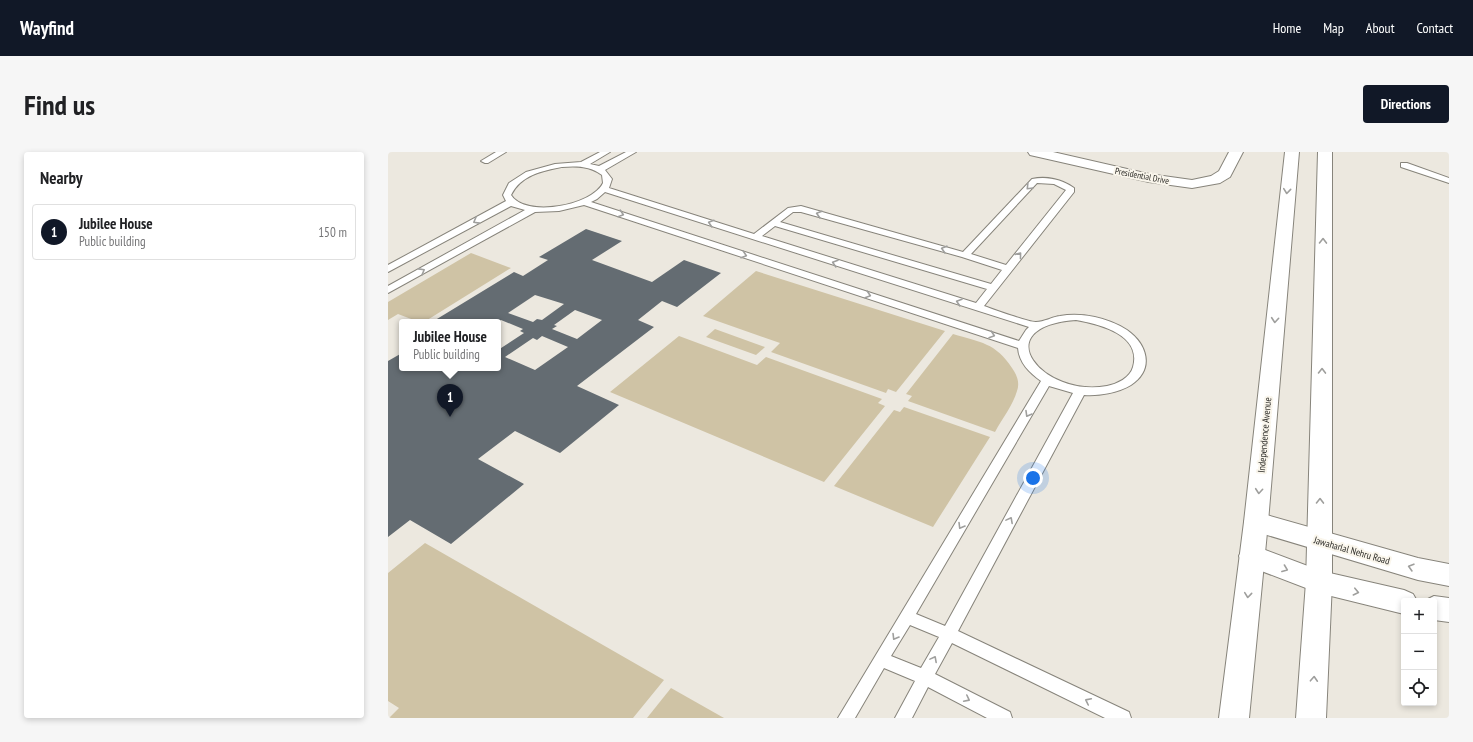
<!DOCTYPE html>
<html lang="en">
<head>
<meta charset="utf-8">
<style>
  :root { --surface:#fff; --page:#f6f6f6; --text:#202124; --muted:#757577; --line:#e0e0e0; --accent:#111827 }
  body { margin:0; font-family:"PT Sans Narrow",sans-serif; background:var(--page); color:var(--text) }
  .controls { position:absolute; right:12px; bottom:12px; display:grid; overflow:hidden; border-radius:4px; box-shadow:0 2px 6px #0003 }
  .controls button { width:36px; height:36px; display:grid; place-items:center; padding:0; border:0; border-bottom:1px solid var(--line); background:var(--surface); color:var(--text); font:20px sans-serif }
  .you { position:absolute; left:645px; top:326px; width:14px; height:14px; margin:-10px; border:3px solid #fff; border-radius:50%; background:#1a73e8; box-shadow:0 0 0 6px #1a73e833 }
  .badge { display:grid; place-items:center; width:26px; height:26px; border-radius:50%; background:var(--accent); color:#fff; font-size:13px; font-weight:700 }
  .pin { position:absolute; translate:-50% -33px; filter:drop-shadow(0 1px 2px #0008) }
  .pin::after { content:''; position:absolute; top:21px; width:14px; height:12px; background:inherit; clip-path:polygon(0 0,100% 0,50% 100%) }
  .popup { position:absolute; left:11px; top:167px; width:102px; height:52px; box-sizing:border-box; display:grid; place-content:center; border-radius:4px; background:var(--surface); filter:drop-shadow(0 1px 3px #0005); font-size:13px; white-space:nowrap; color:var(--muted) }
  .popup b { font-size:15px; color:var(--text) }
  .popup::after { content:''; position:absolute; left:50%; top:100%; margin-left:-8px; border:8px solid transparent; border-top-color:var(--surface) }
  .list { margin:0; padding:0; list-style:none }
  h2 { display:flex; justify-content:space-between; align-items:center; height:52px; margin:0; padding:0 16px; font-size:17px }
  h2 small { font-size:13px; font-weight:400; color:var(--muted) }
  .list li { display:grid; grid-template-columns:26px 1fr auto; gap:12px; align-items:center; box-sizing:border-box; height:56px; margin:0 8px 8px; padding:0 8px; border:1px solid var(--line); border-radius:4px }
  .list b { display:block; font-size:15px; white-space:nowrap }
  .list p { margin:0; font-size:13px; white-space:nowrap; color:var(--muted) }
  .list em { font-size:13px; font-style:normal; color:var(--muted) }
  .icon { flex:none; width:22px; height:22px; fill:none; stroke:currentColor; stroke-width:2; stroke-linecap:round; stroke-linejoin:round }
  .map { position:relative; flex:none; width:1061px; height:566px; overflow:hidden; border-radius:4px }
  header { display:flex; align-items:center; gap:24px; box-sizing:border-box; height:56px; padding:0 20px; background:var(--accent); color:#fff }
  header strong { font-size:19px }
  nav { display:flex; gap:22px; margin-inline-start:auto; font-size:14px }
  .intro { display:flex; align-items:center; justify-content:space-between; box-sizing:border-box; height:96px; padding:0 24px }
  h1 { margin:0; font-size:28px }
  .button { padding:10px 18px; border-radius:4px; background:var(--accent); color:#fff; font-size:14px; font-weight:700 }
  main { display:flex; gap:24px; padding:0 24px }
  aside { flex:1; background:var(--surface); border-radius:4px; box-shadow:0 2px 6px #0003 }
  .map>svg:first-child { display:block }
  .green { fill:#cfc3a5 }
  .building { fill:#646c72; fill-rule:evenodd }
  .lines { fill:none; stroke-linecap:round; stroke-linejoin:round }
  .lane-casing { stroke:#87847b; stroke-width:2 }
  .street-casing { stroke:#87847b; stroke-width:2 }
  .secondary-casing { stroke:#87847b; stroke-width:2 }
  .highway-casing { stroke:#87847b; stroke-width:2 }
  .lane { fill:#fff; fill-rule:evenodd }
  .street { fill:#fff; fill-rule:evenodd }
  .secondary { fill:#fff; fill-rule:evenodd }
  .highway { fill:#fff; fill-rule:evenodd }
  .oneway { stroke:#9f9f9d }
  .labels { text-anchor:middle; stroke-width:4; stroke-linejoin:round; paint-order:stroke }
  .far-street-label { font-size:9px; fill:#2a2925; stroke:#faf6ec }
  .street-label { font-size:10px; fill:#2a2925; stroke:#faf6ec }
</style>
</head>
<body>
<header>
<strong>Wayfind</strong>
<nav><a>Home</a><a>Map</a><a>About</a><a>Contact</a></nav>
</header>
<div class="intro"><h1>Find us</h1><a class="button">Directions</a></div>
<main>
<aside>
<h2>Nearby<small></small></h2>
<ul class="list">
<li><span class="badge">1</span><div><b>Jubilee House</b><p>Public building</p></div><em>150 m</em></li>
</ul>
</aside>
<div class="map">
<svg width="1061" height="566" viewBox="0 0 1061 566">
  <rect width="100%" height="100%" fill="#ece8df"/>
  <g class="green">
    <polygon points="83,101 123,116 36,170 31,170 10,162 0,168 0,150"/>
    <polygon points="368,119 557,179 508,240 500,237 498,241 383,200 392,191 315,164"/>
    <polygon points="327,177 377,195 368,203 318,185"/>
    <path d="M 565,182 C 592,190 608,191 624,216 C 629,223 632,231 629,239 C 625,253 614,267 607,280 L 520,249 L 524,244 L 518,242 Z"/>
    <polygon points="291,184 369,213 378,205 494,247 490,251 497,254 436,330 222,240"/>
    <polygon points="516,255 602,285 545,375 446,334 506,258 512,260"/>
    <polygon points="37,391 276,528 245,566 1,566 11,556 0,549 0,421"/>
    <polygon points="283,536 336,566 259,566"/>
  </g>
  <path class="building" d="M 198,77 L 234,89 L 204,108 L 264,130 L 296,108 L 333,121 L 289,155 L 274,149 L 250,168 L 266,175 L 189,234 L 231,253 L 172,301 L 127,279 L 90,307 L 136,332 L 63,392 L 22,368 L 0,385 L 0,209 L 14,201 L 14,216 L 110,216 L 110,198 L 136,181 L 132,179 L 135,177 L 113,168 L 109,170 L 44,170 L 126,120 L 135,124 L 160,108 L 151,105 ZM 147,143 L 176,152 L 154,168 L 149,167 L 145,170 L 120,161 ZM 187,158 L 214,168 L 189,187 L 164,177 L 169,174 L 166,173 ZM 154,184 L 180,195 L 147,218 L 117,205 L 145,186 L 149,188 Z"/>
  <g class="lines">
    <defs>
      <g id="lane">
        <polygon points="108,0 118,0 100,11 97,11 93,9"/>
        <path d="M 212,0 L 222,0 L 202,12 L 211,14 L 238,0 L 248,0 L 217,18 L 224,27 L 221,36 L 366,82 L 400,56 L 413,54 L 575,100 L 644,27 C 658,24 674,27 686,36 L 686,40 L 596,154 C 604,157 643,171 648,170 C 656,170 664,165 672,164 C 694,160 720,166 739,178 C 759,192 767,217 743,233 C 730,241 711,244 696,243 L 570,479 L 741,560 L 743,566 L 717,566 L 564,491 L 547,522 L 622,560 L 624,566 L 599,566 L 540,535 L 524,566 L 507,566 L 527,529 L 496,516 L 467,566 L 450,566 L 653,229 C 642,221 631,211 630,196 L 196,53 L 171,59 L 147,60 L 0,141 L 0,134 L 137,58 L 123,54 L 0,120 L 0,113 L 118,49 L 115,43 L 121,31 L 138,20 L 167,12 L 193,10 ZM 174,15 C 189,14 202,14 214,23 L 215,31 C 204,54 137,66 123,43 C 133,23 154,19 174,15 ZM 649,31 L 666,32 L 678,38 L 618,113 L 583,102 ZM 217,40 L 641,175 L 638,178 L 631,189 L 203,50 L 209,47 ZM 405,60 L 413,60 L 574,105 L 614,118 L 603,132 L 392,70 ZM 387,74 L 599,137 L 588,151 L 374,84 ZM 688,168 C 712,172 754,183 745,215 C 742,226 729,232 719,234 C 655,246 596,175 688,168 ZM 661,234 L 685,241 L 557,474 L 528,462 ZM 522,473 L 551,485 L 533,516 L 503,504 Z"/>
        <polygon points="1013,11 1019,11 1061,26 1061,31 1013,15"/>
      </g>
      <polygon id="street" points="640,0 665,0 761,22 804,28 823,24 831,19 841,0 855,0 842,25 832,31 804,36 761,30 642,3"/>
      <g id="secondary">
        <polygon points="868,360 1030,406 1061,412 1061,434 1030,428 859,377 856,370 859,363"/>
        <polygon points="864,393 933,419 1016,438 1025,442 1029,449 1016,449 1016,462 931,441 855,412 851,404 855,396"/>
        <polygon points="1046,444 1061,446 1061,470 1046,468 1046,449 1036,449"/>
      </g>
      <g id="highway">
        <polygon points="897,0 911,0 880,370 861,566 831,566 856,370"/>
        <polygon points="930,0 944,0 944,430 938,566 908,566 918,430"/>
      </g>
    </defs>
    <use href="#lane" class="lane-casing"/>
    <use href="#street" class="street-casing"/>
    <use href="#secondary" class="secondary-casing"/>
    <use href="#highway" class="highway-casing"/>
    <use href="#lane" class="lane"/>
    <use href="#street" class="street"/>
    <use href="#secondary" class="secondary"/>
    <use href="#highway" class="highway"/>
  </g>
  <defs><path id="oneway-chevron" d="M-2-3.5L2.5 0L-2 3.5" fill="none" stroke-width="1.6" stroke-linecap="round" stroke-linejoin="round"/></defs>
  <g class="oneway">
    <use href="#oneway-chevron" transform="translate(641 35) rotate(134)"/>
    <use href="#oneway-chevron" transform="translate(899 39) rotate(96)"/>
    <use href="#oneway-chevron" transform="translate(233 62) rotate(18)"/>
    <use href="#oneway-chevron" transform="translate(431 62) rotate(-164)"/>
    <use href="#oneway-chevron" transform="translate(88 69) rotate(151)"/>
    <use href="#oneway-chevron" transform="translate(323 71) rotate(-163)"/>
    <use href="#oneway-chevron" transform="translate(935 89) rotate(-89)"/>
    <use href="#oneway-chevron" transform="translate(556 97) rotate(-164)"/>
    <use href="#oneway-chevron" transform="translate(356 103) rotate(18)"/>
    <use href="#oneway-chevron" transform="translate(631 103) rotate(-51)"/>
    <use href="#oneway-chevron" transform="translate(447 111) rotate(-163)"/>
    <use href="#oneway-chevron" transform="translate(34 119) rotate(-29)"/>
    <use href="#oneway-chevron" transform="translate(480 143) rotate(18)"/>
    <use href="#oneway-chevron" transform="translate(571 150) rotate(-163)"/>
    <use href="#oneway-chevron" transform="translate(887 168) rotate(95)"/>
    <use href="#oneway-chevron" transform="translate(604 183) rotate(18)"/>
    <use href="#oneway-chevron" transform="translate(934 219) rotate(-89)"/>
    <use href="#oneway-chevron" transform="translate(640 262) rotate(120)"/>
    <use href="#oneway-chevron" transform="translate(871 339) rotate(95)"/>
    <use href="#oneway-chevron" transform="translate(932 349) rotate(-89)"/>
    <use href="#oneway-chevron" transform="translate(622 368) rotate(-62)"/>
    <use href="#oneway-chevron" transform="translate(573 374) rotate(121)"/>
    <use href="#oneway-chevron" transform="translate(1023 415) rotate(-164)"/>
    <use href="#oneway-chevron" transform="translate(897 417) rotate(21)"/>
    <use href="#oneway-chevron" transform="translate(968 440) rotate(13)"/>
    <use href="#oneway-chevron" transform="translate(860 443) rotate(96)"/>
    <use href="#oneway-chevron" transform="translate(507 485) rotate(121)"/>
    <use href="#oneway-chevron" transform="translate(546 507) rotate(-62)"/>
    <use href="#oneway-chevron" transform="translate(926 527) rotate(-87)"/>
    <use href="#oneway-chevron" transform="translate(579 547) rotate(27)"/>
    <use href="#oneway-chevron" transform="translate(700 549) rotate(-154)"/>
  </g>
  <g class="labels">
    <g class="far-street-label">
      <text transform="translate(754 24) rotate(11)" y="3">Presidential Drive</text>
    </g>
    <g class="street-label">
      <text transform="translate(876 283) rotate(-85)" y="4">Independence Avenue</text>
      <text transform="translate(964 398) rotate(16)" y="4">Jawaharlal Nehru Road</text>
    </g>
  </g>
</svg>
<div class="controls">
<button>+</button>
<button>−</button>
<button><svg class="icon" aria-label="locate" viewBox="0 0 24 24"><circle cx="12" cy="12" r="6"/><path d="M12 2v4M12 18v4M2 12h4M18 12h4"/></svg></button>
</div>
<div class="you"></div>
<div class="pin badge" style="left:62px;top:265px">1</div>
<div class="popup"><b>Jubilee House</b>Public building</div>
</div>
</main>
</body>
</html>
